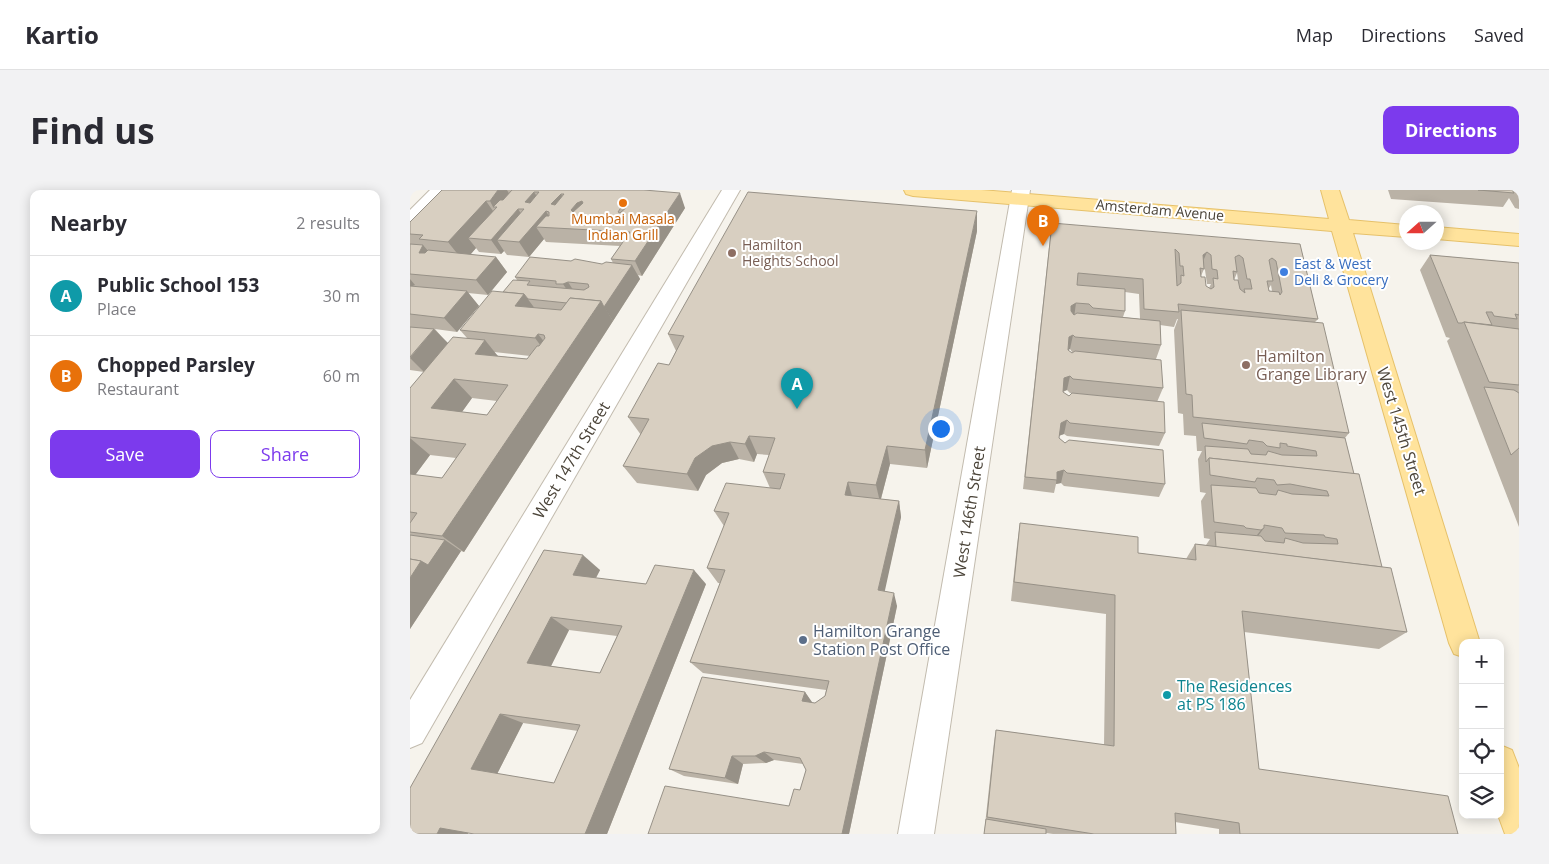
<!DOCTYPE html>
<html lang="en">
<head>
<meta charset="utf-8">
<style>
  :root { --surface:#fff; --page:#f2f2f3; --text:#2b2b33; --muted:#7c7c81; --line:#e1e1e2; --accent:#7c3aed }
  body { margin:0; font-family:"Open Sans",sans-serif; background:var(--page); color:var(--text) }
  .controls { position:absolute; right:15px; bottom:15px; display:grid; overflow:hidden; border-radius:10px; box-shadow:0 2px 12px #0003 }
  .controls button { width:45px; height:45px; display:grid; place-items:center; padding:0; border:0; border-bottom:1px solid var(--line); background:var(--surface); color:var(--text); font:25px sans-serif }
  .compass { position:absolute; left:989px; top:15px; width:45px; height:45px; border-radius:50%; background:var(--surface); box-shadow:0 2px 12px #0003; rotate:249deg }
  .you { position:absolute; left:530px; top:238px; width:18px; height:18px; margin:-12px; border:4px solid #fff; border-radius:50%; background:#1a73e8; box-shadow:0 0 0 8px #1a73e833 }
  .badge { display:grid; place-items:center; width:32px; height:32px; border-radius:50%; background:var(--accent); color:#fff; font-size:16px; font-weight:700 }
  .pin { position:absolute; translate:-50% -41px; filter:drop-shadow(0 1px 2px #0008) }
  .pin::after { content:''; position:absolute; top:26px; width:18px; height:15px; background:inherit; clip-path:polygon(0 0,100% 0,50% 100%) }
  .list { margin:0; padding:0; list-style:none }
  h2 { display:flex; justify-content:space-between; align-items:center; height:65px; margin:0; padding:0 20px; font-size:21px }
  h2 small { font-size:16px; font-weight:400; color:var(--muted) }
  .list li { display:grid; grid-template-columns:32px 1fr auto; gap:15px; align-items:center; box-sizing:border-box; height:80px; padding:0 20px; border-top:1px solid var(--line) }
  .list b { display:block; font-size:19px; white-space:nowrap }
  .list p { margin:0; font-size:16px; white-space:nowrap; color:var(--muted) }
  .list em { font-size:16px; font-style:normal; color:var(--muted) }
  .actions { display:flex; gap:10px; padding:15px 20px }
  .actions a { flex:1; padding:11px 0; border:1px solid var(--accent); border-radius:10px; text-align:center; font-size:18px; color:var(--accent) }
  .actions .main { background:var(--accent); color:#fff }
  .icon { flex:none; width:28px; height:28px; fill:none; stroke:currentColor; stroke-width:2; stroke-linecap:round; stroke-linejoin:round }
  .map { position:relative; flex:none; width:1109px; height:644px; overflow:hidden; border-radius:10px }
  header { display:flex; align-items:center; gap:30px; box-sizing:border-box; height:70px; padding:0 25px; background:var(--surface); border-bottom:1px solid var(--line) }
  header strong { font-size:24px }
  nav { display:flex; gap:28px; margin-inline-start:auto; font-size:18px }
  .intro { display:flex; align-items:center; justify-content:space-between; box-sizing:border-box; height:120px; padding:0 30px }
  h1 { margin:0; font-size:35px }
  .button { padding:12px 22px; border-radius:10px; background:var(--accent); color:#fff; font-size:18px; font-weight:700 }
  main { display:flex; gap:30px; padding:0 30px }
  aside { flex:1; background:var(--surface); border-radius:10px; box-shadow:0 2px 12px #0003 }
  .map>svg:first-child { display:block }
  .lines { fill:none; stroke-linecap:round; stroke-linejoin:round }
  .minor-casing { stroke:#c2bbae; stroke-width:2 }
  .major-casing { stroke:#e6c16a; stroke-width:2 }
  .minor { fill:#fff; fill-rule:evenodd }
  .major { fill:#ffe39c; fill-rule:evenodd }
  .wall { fill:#bab2a6; fill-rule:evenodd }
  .shaded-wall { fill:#979187 }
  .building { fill:#d8cfc1; stroke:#979187; fill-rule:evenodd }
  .food-dot { fill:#e8710a; stroke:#fff; stroke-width:2 }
  .education-dot { fill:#8d6e63; stroke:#fff; stroke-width:2 }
  .shop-dot { fill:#3f7fe0; stroke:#fff; stroke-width:2 }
  .service-dot { fill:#5c6f8a; stroke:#fff; stroke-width:2 }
  .culture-dot { fill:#0f9aa8; stroke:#fff; stroke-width:2 }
  .labels { text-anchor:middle; stroke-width:4; stroke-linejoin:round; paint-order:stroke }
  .far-street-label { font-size:14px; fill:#4b4439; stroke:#fff }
  .far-food-label { font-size:14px; fill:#c56008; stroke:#fff }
  .far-education-label { font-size:14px; fill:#785e54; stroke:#fff; text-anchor:start }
  .far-shop-label { font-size:14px; fill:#366cbe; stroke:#fff; text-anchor:start }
  .education-label { font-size:16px; fill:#785e54; stroke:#fff; text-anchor:start }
  .street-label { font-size:16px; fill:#4b4439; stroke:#fff }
  .service-label { font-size:16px; fill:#4e5e75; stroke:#fff; text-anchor:start }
  .culture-label { font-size:16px; fill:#0d838f; stroke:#fff; text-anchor:start }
</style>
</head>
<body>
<header>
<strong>Kartio</strong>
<nav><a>Map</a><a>Directions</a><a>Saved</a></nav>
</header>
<div class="intro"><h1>Find us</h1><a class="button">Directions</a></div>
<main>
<aside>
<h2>Nearby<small>2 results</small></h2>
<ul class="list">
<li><span class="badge" style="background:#0f9aa8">A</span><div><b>Public School 153</b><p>Place</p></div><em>30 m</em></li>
<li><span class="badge" style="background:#e8710a">B</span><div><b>Chopped Parsley</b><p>Restaurant</p></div><em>60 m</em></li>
</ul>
<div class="actions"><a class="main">Save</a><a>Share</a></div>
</aside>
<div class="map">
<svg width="1109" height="644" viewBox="0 0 1109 644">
  <rect width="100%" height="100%" fill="#f6f3ec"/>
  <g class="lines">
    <defs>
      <g id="minor">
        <polygon points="20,0 40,0 7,35 0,37 0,20"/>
        <polygon points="312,0 330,0 12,553 0,558 0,510"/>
        <polygon points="602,0 620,0 524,644 488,644"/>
      </g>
      <g id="major">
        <polygon points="494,0 571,0 919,29 911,0 929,0 939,30 996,35 996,47 943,43 1070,453 1053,453 1053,467 1044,464 1039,453 922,41 503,6 496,4"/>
        <polygon points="1026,37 1109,44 1109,56 1026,49"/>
        <polygon points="1090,555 1102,560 1109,578 1109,644 1095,644 1088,625 1090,625"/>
      </g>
    </defs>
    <use href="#minor" class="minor-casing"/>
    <use href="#major" class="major-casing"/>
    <use href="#minor" class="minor"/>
    <use href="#major" class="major"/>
  </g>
  <g class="wall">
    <path d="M 32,0 L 234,0 L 275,18 L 232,86 L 228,85 L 230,89 L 54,362 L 51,361 L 0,439 L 0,345 L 1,346 L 0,345 L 0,198 L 14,182 L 0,180 L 0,32 ZM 134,49 L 136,52 L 210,56 L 201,69 L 203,73 L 105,87 L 107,90 L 50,140 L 57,148 L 37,153 L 25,139 L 47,142 L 69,116 L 58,103 L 78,105 L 97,82 L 86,67 L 60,65 L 66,58 L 69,62 L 91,64 L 94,61 L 97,65 L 119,67 ZM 84,162 L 120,166 L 117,169 L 88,166 ZM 62,208 L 87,211 L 77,225 L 52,222 ZM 20,265 L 46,268 L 32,288 L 5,285 Z"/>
    <polygon points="978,0 1109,0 1109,19 1105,18 1099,8 1093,17 981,9"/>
    <polygon points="567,41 517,278 480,274 471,309 489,311 491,327 474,401 487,416 439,644 238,644 379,616 390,600 396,580 393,574 364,570 356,573 333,574 328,594 274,586 259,579 395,502 402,513 405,513 415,506 416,500 293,483 280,472 310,393 308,393 297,378 314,336 304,321 360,298 353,282 359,265 347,264 344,272 329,269 312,273 296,285 288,301 227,293 213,276 231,245 218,227 259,175 266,161 258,144"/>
    <path d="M 640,48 L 890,54 L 908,129 L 905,132 L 939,243 L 935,248 L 944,284 L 972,377 L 997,442 L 969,459 L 834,442 L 849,579 L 1048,644 L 809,644 L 809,639 L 765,632 L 766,644 L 643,644 L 636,643 L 636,644 L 574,644 L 584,552 L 586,540 L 694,555 L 696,424 L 601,411 L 607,355 L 610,333 L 728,363 L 776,369 L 785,354 L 796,355 L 800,349 L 794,348 L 791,311 L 796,303 L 790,302 L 788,269 L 792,261 L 787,261 L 786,246 L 774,245 L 773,224 L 768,223 L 764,140 L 768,129 L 767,129 L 764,137 L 750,135 L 751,155 L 746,169 L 753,198 L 747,212 L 660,203 L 657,200 L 653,202 L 659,206 L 755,243 L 749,256 L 657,246 L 654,244 L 649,246 L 649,248 L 655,253 L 755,294 L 749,307 L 654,296 L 651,293 L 646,294 L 644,303 L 613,299 ZM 794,79 L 795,80 L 797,94 L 801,94 L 799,98 L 796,96 L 791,86 ZM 827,83 L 828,90 L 824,90 ZM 861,95 L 862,101 L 859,101 L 859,98 ZM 715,102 L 729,104 L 730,129 L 713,127 L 715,121 ZM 660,159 L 662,162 L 664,162 L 662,163 L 658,160 Z"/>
    <polygon points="1020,65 1109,73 1109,337 1037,151 1040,148 1036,147 1010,80"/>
    <path d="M 134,360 L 190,380 L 186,388 L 236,394 L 296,394 L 197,644 L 64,644 L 58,643 L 58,644 L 0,644 ZM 159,440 L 207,446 L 190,483 L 141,476 ZM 113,533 L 168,541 L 144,593 L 87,584 Z"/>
  </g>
  <g class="shaded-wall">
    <polygon points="88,0 97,0 105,14 87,17 83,17 80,11"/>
    <polygon points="124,2 133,16 115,12"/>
    <polygon points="270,3 275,18 232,86 225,71"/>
    <polygon points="151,4 159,18 141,14"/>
    <polygon points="76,11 90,31 58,48 66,58 54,72 38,52"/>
    <polygon points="172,11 180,26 170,34 161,20 167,13"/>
    <polygon points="108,19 118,34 87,50 94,61 91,64 81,50"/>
    <polygon points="136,21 144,36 126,37 134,49 119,67 109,52"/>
    <polygon points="567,21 567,41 517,278 515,260"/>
    <polygon points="13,55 25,69 9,63"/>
    <polygon points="797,62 791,76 793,65"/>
    <polygon points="86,67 97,82 78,105 66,90"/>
    <polygon points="222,75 230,89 203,131 194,117"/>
    <polygon points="0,89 5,95 0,97"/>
    <polygon points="158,92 167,106 163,109 153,94"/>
    <polygon points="57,101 69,116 47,142 34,128"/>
    <polygon points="114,104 129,124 105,116"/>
    <polygon points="191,111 203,131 54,362 32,346"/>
    <polygon points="666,113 664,128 658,130 661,116"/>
    <polygon points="24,139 38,153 14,182 0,168"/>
    <polygon points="128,144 143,163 140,168 125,148"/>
    <polygon points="663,145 660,159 656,161 659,147"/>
    <polygon points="75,150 91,170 65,164"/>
    <polygon points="660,186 657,200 651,202 654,188"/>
    <polygon points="44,189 62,208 41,237 21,218"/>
    <polygon points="657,230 654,244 648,246 651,233"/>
    <polygon points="339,246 347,264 344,272 335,254"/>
    <polygon points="0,248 20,265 0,292"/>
    <polygon points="320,252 329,269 312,273 296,285 288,301 277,284 285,268 302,256"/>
    <polygon points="477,256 480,274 470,312 466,295"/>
    <polygon points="654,280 651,293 646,294 647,282"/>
    <polygon points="438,292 443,309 435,305"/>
    <polygon points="489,311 491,327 472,414 468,400"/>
    <polygon points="854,338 842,354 839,355 851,340"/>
    <polygon points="35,350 51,361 0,439 0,388 11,371"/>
    <polygon points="173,365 190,380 180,399 163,385"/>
    <polygon points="284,380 296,394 197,644 175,644"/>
    <polygon points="484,403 487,416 439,644 432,644"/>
    <polygon points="141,427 159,440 137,484 117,473"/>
    <polygon points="395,502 402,512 400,521 392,511"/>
    <polygon points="90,524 113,533 86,586 61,579"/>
    <polygon points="354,562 364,570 356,573 345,566"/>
    <polygon points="322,566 333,574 328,594 315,588"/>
    <polygon points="30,638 59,642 58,644 27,644"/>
  </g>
  <g class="building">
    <polygon points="32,0 88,0 80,11 76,11 38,52 9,49 13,45 0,44 0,32"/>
    <path d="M 102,0 L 234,0 L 270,3 L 225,71 L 201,69 L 220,42 L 126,37 L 136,26 L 139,26 L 139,22 L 136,21 L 109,52 L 87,50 L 114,19 L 108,19 L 81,50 L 58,48 L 87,17 L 83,17 L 90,10 L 93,10 ZM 124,2 L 129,2 L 120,13 L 115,12 ZM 151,4 L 154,4 L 145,15 L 141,14 ZM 172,11 L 173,13 L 163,22 L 161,20 L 167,13 ZM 212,16 L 218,16 L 210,23 L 208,22 Z"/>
    <polygon points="1068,0 1102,0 1104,3"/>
    <polygon points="338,2 567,21 515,260 477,256 466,295 438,292 435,305 489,311 468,400 484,403 432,644 238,644 255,596 379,616 384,599 390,600 396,580 390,568 354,562 345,566 322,566 315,588 259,579 292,487 395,502 392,511 405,513 415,506 419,491 280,472 315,380 297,378 319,323 304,321 316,293 370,299 375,284 353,282 365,248 339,246 335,254 320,252 302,256 285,268 277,284 213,276 239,229 218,227 248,173 259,175 274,146 258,144"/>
    <path d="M 642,33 L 890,54 L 908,129 L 768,114 L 769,122 L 734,119 L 733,89 L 668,83 L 667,95 L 715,99 L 715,121 L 683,118 L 679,114 L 666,113 L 661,116 L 661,121 L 664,125 L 667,123 L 750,131 L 751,155 L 665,147 L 663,145 L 659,147 L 658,160 L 662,163 L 665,161 L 751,170 L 753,198 L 663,189 L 660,186 L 654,188 L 653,202 L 659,206 L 662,203 L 754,212 L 755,243 L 660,233 L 657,230 L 651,233 L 649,248 L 655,253 L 659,250 L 753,260 L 755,294 L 657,283 L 654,280 L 647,282 L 647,290 L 615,287 ZM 765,59 L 769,63 L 770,76 L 773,76 L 774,86 L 771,85 L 771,93 L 767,96 ZM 797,62 L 801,65 L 802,79 L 807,80 L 808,89 L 803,88 L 804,97 L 801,99 L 796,96 L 795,87 L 791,87 L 790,78 L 794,79 L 793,65 ZM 829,65 L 833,68 L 837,89 L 840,89 L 842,99 L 834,99 L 835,103 L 830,99 L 828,90 L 824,90 L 823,81 L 827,82 L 825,67 ZM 862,68 L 866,71 L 872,102 L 870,105 L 869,102 L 859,101 L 857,91 L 863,91 L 859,70 Z"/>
    <polygon points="0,54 13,55 9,63 15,63 18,60 86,67 66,90 0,84"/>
    <polygon points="1020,65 1109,73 1109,125 1105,124 1107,129 1084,126 1082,122 1076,122 1082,135 1054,132 1052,133 1048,133"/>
    <polygon points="120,67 161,71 165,69 192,74 196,72 222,75 194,117 191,111 160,108 157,113 118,109 114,104 93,102 103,90 120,91 117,95 174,100 179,97 178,94 158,92 153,94 146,94 146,91 105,87"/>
    <polygon points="0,96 57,101 34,128 0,124"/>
    <path d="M 82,101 L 114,104 L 105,116 L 151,120 L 160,108 L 191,111 L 32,346 L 0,342 L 0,333 L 7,323 L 0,322 L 0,284 L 32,288 L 56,254 L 0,247 L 0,198 L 43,147 L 75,150 L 65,164 L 117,169 L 127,156 L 129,156 L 135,148 L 134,145 L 128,144 L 125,148 L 50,140 ZM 44,189 L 98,195 L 77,225 L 21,218 Z"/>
    <polygon points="771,120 913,133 939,243 783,227 782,205 776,204"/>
    <polygon points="1054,132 1109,139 1109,195 1079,192"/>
    <polygon points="0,137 24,139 0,167"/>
    <polygon points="1074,197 1104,200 1109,203 1109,258 1101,265"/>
    <polygon points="792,233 935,248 944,284 799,268 796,272 795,256 838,259 841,264 856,265 858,261 872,265 907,266 906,261 877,256 877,254 870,253 870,258 857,256 853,252 839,250 837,254 794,248"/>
    <polygon points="799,268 949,284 972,377 806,357 805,342 851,346 855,351 874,353 875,348 893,353 928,354 927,349 915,347 914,345 875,343 872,338 854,335 854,338 851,340 836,338 834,336 804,332 801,295 846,298 849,303 866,305 868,300 882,304 919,306 917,301 880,294 867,295 864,290 847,288 845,292 800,285"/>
    <polygon points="610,333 728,347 728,363 786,370 785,354 981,378 997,442 832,421 849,579 1038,606 1048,644 830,644 829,633 765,623 766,644 684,644 577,627 586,540 704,556 705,405 604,392"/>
    <polygon points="0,345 35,350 18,375 11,371 0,369"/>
    <path d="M 134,360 L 173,365 L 163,385 L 236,394 L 245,375 L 284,380 L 175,644 L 64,644 L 30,638 L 27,644 L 0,644 L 0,598 ZM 141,427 L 212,436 L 190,483 L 117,473 ZM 90,524 L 170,535 L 144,593 L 61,579 Z"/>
    <polygon points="0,369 11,371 0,388"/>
    <polygon points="576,629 636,639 636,644 574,644"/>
  </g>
  <circle class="food-dot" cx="213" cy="13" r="5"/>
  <g class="education-dot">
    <circle cx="322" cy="63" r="5"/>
    <circle cx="836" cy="175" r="5"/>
  </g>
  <circle class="shop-dot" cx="874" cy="82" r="5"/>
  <circle class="service-dot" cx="393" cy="450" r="5"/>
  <circle class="culture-dot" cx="757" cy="505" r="5"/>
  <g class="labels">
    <g class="far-street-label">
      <text transform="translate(750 20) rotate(5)" y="5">Amsterdam Avenue</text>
    </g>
    <g class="far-food-label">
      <text x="213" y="34">Mumbai Masala<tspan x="213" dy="16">Indian Grill</tspan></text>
    </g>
    <g class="far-education-label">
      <text x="332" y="60">Hamilton<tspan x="332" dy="16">Heights School</tspan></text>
    </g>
    <g class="far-shop-label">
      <text x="884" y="79">East &amp; West<tspan x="884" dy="16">Deli &amp; Grocery</tspan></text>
    </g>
    <g class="education-label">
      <text x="846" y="172">Hamilton<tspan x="846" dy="18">Grange Library</tspan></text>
    </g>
    <g class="street-label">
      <text transform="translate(992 241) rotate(73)" y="6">West 145th Street</text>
      <text transform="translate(161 270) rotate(-59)" y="6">West 147th Street</text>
      <text transform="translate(559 322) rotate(-81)" y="6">West 146th Street</text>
    </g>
    <g class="service-label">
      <text x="403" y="447">Hamilton Grange<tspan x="403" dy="18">Station Post Office</tspan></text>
    </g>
    <g class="culture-label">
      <text x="767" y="502">The Residences<tspan x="767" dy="18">at PS 186</tspan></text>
    </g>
  </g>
</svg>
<div class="controls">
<button>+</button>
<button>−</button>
<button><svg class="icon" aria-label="locate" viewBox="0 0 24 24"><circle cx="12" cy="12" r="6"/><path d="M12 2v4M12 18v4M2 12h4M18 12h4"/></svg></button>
<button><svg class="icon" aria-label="layers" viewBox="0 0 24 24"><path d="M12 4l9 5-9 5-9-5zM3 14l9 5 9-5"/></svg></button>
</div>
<svg class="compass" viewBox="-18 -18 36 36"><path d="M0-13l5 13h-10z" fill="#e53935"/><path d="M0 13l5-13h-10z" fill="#7c7c81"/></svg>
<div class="you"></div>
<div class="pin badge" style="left:387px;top:219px;background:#0f9aa8">A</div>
<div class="pin badge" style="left:633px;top:56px;background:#e8710a">B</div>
</div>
</main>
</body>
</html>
